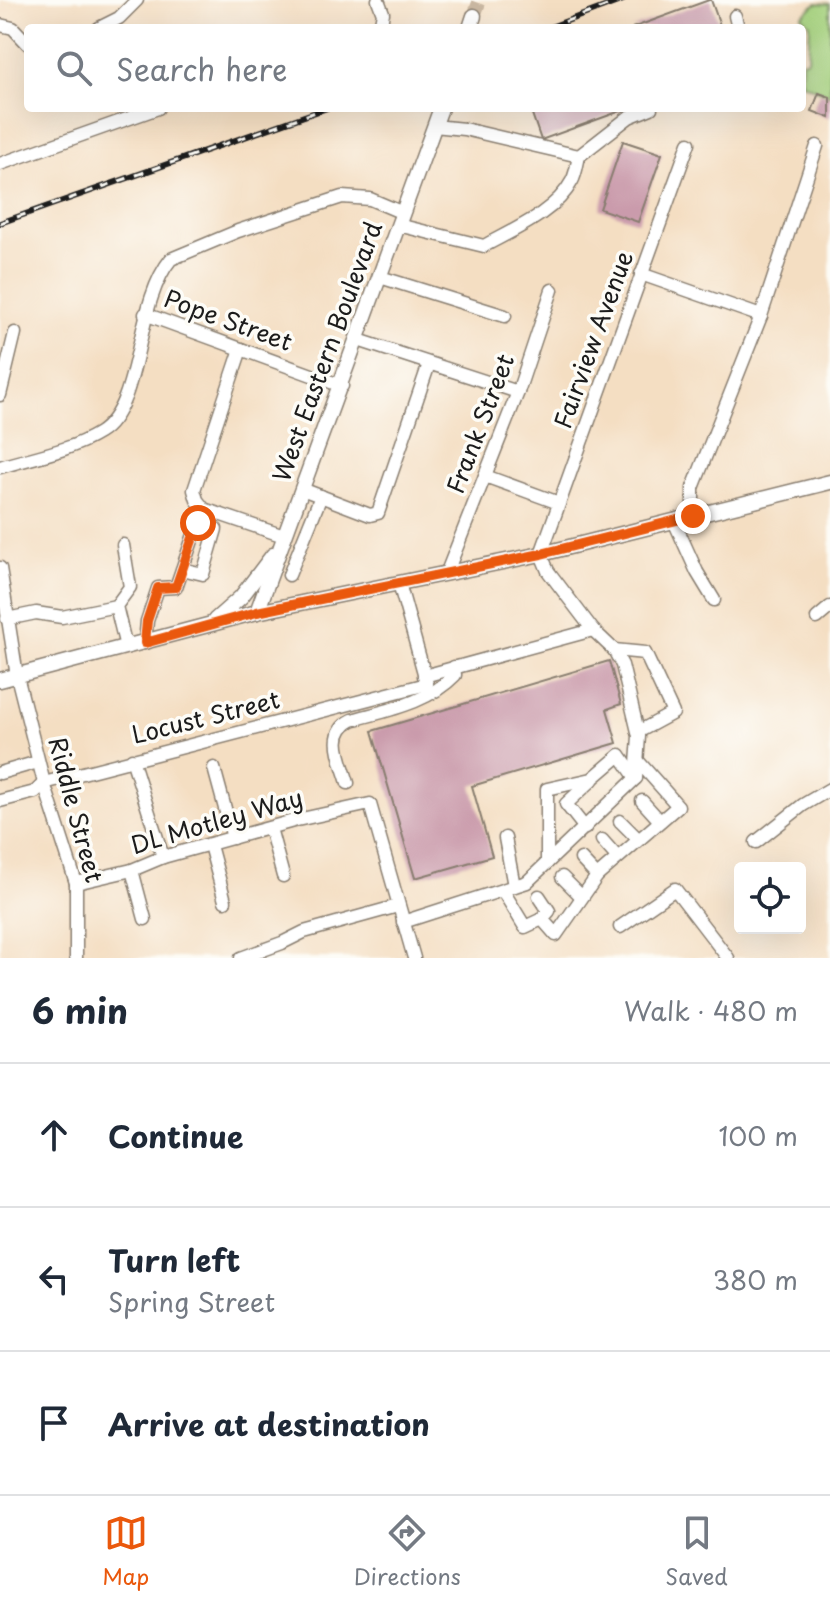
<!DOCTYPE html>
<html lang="en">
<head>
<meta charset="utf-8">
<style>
  :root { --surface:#fff; --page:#f2f2f3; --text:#1f2937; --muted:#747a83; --line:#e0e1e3; --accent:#ea580c }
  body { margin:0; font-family:"Playpen Sans",sans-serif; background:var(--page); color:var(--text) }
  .controls { position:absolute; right:24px; bottom:24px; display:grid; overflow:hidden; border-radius:8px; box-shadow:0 8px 32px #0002 }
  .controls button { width:72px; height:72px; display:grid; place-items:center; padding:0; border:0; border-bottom:2px solid var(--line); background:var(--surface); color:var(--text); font:40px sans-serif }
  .stop { position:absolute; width:24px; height:24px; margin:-18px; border:6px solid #ea580c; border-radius:50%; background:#fff }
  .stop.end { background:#ea580c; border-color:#fff; box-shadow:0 2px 8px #0008 }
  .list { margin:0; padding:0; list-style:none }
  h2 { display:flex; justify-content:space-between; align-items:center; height:104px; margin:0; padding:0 32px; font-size:34px }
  h2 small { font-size:26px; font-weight:400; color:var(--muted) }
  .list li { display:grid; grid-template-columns:52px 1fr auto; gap:24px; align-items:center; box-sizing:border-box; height:144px; padding:0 32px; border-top:2px solid var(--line) }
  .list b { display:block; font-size:30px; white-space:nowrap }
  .list p { margin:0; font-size:26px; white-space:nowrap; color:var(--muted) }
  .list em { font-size:26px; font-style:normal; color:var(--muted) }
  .icon { flex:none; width:44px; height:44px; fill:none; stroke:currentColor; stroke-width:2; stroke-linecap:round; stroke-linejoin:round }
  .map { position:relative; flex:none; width:830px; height:958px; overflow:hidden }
  .search { position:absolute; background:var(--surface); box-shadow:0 8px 32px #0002; left:24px; right:24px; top:24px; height:88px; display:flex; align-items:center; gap:20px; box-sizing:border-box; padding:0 28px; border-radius:8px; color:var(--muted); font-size:30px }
  .sheet { height:536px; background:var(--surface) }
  nav { display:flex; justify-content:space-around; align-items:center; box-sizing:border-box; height:112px; border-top:2px solid var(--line); background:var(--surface); font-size:22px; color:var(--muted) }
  nav a { display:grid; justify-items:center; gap:4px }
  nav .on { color:var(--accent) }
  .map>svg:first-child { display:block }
  .green { fill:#a4d07d; stroke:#60764c; stroke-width:2 }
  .building { fill:#ca9bac }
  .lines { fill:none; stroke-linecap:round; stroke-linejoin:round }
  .major-tunnel { stroke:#c9b7a1; stroke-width:14; stroke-dasharray:14 7; stroke-linecap:butt }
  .minor-casing { stroke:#887d6f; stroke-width:15 }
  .major-casing { stroke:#887d6f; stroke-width:17 }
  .minor { stroke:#fff; stroke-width:12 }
  .major { stroke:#fff; stroke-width:14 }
  .rail-casing { stroke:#1c1c1c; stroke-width:6 }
  .rail { stroke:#fdfcf7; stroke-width:3; stroke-dasharray:9; stroke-linecap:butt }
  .route { stroke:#ea580c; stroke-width:10 }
  .labels { text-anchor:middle; stroke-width:7; stroke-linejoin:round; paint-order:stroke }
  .street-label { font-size:24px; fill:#1c1c1c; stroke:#fdfcf7 }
</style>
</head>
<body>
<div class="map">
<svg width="830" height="958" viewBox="0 0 830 958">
  <rect width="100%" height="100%" fill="#fdfcf7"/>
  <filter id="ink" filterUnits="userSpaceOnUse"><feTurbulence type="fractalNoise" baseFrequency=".0125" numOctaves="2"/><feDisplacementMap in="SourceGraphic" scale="16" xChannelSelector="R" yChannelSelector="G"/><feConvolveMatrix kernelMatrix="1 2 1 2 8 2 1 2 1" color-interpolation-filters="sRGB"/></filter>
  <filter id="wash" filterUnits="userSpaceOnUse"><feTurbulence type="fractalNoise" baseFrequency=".006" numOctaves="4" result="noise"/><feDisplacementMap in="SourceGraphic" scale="32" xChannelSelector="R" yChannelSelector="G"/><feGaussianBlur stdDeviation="1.8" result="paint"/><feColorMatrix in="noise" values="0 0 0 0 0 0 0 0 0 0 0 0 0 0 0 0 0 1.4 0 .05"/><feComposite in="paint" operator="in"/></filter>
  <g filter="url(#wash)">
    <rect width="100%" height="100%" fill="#f4dec2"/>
    <polygon class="green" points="816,3 830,4 830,95 802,83 802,61 808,59 810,24 802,16"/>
    <g id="blocks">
      <g class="building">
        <polygon points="709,0 711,0 721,28 632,28"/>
        <polygon points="819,93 830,97 830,118 812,111"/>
        <polygon points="530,108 629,108 541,140"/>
        <polygon points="623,141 662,154 638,222 600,209"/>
        <polygon points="609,661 621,704 607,709 617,743 472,786 492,856 415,878 372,731"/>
      </g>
    </g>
  </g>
  <g filter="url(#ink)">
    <use href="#blocks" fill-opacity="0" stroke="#887d6f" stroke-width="2"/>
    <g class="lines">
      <polyline class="major-tunnel" points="474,16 480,0"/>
      <defs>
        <g id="minor">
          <polyline points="378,0 383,13 380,28"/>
          <polyline points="735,16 738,28"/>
          <polyline points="0,25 13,28 28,44"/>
          <polyline points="99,28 119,18 137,0"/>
          <polyline points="434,126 464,129 579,156 629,117 651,108"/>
          <polyline points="0,164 158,108"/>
          <path d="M 398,225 L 484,246 C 513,230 556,212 572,181 C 576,174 577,164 579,156"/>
          <polyline points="641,274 761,316"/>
          <polyline points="380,277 505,316"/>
          <polyline points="145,314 342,386"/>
          <polyline points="358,340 518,392"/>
          <polyline points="241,349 194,490 197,500 204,509 284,536"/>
          <polyline points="0,395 15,333"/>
          <path d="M 0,467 C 33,457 70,451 99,433 C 143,406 134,304 171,259 L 238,231 L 342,197 L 370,199 L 403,213"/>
          <polyline points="485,476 559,503"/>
          <polyline points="302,489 370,515 378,513 429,364"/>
          <polyline points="693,516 693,488 761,316 817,146"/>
          <polyline points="674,521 697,572 714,600"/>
          <polyline points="123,545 130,587 116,606 126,647"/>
          <polyline points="0,568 17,676 44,783 76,883 76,958"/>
          <polyline points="447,572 518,392 552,290"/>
          <polyline points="289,575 321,496"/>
          <polyline points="817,618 830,607"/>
          <polyline points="7,619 36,613 62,617 116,606"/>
          <polyline points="145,643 147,621 158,588 176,587 198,523 216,529 203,574 182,569"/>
          <polyline points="614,650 645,653 673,713 638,732"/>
          <polyline points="424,676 593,630"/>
          <polyline points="132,759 163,857"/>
          <polyline points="214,768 233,838"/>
          <polyline points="0,773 38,762"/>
          <path d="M 348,783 C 342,761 326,733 352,720 C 388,710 428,703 455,675 L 454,667"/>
          <polyline points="0,801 35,792 44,783 427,684 399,583"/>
          <polyline points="642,801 660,821"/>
          <polyline points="620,821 638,839"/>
          <polyline points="270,828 283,876"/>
          <polyline points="585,828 566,804 592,780"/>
          <polyline points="505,838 514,886"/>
          <polyline points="602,840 617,857"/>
          <polyline points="756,842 803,805 830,789"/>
          <polyline points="210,845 225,901"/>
          <polyline points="581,859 597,876"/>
          <polyline points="547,863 547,789 592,779 620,755 636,778"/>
          <polyline points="132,870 145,919"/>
          <polyline points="562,877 581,896"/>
          <polyline points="76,883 132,870 163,857 297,820 370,804 414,958"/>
          <polyline points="503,891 525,927 542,919"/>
          <polyline points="539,896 549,911 542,919 556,935 597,876 678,806 638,761"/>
          <polyline points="403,922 527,882 636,778 639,736 622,665 614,650 593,630 548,571 541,554 689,143"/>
          <polyline points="620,927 675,889 728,958"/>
          <polyline points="241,958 282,943 304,932 398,906"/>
        </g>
        <g id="major">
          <polyline points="470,28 474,16"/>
          <polyline points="257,612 441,108"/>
          <polyline points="215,620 241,597 273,555"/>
          <polyline points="0,680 257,612 541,554 830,482"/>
        </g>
      </defs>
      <use href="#minor" class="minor-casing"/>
      <use href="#major" class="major-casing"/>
      <use href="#minor" class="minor"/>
      <use href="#major" class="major"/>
      <defs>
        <g id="rail">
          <polyline points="548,28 623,0"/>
          <polyline points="0,223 327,108"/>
        </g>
      </defs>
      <use href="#rail" class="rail-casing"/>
      <use href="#rail" class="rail"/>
    </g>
  </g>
  <g class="lines" filter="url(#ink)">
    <polyline class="route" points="198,523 176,587 158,588 147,621 145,643 257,612 541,554 693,516"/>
  </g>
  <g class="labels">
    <g class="street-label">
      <text transform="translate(228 321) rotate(20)" y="8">Pope Street</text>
      <text transform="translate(594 340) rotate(-70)" y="8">Fairview Avenue</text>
      <text transform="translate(328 352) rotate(-70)" y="8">West Eastern Boulevard</text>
      <text transform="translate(481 424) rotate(-69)" y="8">Frank Street</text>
      <text transform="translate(206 718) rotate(-14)" y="8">Locust Street</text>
      <text transform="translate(75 810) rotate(75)" y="8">Riddle Street</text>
      <text transform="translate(217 822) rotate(-16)" y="8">DL Motley Way</text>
    </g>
  </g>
</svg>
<div class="controls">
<button><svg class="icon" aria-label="locate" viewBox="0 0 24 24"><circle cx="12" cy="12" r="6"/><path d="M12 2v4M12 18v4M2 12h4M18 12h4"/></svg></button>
</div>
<div class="stop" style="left:198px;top:523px"></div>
<div class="stop end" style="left:693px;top:516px"></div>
<div class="search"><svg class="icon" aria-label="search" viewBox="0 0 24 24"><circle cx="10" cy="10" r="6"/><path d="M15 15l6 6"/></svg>Search here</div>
</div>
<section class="sheet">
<h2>6 min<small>Walk · 480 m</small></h2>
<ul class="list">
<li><svg class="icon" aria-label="ahead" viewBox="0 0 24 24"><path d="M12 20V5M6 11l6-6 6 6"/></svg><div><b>Continue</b></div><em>100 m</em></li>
<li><svg class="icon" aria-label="left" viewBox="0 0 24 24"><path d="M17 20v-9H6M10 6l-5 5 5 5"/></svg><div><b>Turn left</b><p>Spring Street</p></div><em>380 m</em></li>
<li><svg class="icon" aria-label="arrive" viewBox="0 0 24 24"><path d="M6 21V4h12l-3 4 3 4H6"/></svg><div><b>Arrive at destination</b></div></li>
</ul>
</section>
<nav>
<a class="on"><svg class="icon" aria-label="map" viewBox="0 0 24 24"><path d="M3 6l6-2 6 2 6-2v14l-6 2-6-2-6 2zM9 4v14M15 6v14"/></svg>Map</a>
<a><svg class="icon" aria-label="directions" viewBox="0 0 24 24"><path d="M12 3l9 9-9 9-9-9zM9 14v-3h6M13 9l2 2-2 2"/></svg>Directions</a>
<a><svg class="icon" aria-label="saved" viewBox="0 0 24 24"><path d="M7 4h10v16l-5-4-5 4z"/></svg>Saved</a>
</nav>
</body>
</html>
